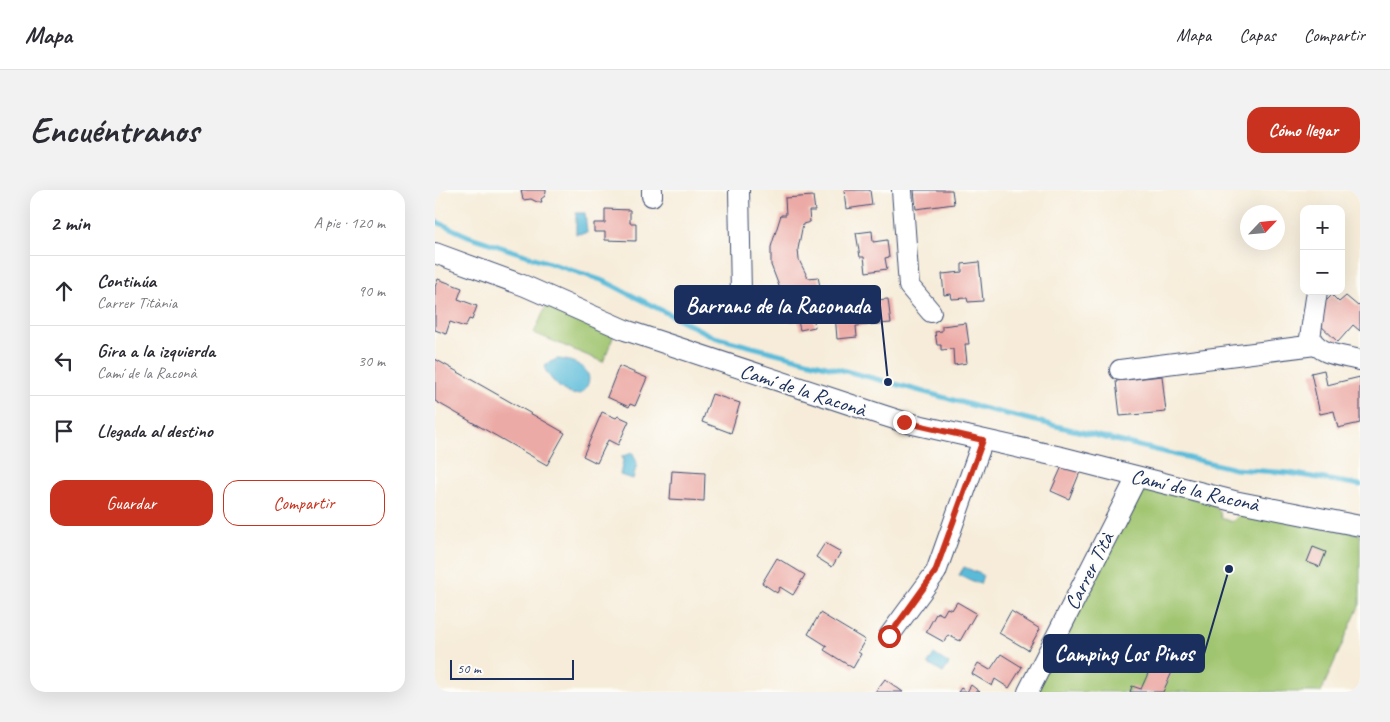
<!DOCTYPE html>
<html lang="es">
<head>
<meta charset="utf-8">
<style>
  :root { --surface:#fff; --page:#f2f2f3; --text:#2b2b33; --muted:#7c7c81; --line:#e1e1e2; --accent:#c8321e }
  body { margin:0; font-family:Caveat,sans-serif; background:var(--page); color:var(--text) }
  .controls { position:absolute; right:15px; top:15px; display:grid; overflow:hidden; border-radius:10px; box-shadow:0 5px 20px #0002 }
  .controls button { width:45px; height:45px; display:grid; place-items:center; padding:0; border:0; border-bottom:1px solid var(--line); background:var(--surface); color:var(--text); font:25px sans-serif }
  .compass { position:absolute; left:805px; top:15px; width:45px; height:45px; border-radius:50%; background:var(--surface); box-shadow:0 5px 20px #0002; rotate:64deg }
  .scale { position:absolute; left:15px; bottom:12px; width:124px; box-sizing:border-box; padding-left:5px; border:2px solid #1b2f5e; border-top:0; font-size:14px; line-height:18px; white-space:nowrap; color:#1b2f5e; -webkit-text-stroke:4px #fdfcf7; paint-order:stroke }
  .stop { position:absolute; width:15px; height:15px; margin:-11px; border:4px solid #c8321e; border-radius:50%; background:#fff }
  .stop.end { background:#c8321e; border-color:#fff; box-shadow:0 1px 5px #0008 }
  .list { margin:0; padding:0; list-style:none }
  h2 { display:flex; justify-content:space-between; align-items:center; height:65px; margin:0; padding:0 20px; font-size:21px }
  h2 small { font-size:16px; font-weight:400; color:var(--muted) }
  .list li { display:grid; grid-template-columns:32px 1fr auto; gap:15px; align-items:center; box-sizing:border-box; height:70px; padding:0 20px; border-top:1px solid var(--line) }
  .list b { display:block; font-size:19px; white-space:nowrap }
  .list p { margin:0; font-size:16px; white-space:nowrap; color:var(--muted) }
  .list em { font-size:16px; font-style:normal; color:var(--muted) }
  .actions { display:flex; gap:10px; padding:15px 20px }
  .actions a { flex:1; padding:11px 0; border:1px solid var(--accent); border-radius:15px; text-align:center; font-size:18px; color:var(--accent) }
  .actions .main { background:var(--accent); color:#fff }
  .icon { flex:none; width:28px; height:28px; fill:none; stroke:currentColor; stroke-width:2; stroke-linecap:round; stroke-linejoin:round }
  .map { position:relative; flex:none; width:925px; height:502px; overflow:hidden; border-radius:15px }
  header { display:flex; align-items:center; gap:30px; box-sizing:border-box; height:70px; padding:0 25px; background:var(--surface); border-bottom:1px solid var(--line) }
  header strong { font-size:24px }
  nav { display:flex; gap:28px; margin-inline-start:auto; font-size:18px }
  .intro { display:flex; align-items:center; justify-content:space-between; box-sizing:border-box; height:120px; padding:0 30px }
  h1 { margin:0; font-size:35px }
  .button { padding:12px 22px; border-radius:15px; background:var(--accent); color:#fff; font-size:18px; font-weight:700 }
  main { display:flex; gap:30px; padding:0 30px }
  aside { flex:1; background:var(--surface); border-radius:15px; box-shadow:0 5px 20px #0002 }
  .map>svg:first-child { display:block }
  .green { fill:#a0c570; stroke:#5e7a67 }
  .water { fill:#5abbd9; stroke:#3a759c }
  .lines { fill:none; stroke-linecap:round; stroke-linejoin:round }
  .stream { stroke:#5abbd9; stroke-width:5 }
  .building { fill:#ecaaa6 }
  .minor-casing { stroke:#3c4b70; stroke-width:22 }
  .minor { stroke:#fff; stroke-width:20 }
  .route { stroke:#c8321e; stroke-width:6 }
  .labels { text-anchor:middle; stroke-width:4; stroke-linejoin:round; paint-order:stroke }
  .street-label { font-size:21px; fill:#1b2f5e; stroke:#fdfcf7 }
  .leader { fill:none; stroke:#1b2f5e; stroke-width:2 }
  .callout-dot { fill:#1b2f5e; stroke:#fdfcf7; stroke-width:2 }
  .callout { fill:#1b2f5e; stroke:#1b2f5e; stroke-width:2 }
  .callout-label { font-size:22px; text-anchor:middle; font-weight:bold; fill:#fff }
</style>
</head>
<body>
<header>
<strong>Mapa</strong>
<nav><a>Mapa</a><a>Capas</a><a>Compartir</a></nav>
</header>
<div class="intro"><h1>Encuéntranos</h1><a class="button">Cómo llegar</a></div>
<main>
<aside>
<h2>2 min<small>A pie · 120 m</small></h2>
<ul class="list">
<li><svg class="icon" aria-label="ahead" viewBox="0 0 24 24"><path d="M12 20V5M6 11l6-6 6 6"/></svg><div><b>Continúa</b><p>Carrer Titània</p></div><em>90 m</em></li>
<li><svg class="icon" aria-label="left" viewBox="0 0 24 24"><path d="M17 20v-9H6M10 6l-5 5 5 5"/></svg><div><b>Gira a la izquierda</b><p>Camí de la Raconà</p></div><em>30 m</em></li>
<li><svg class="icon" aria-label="arrive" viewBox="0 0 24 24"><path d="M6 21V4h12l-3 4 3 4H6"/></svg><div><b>Llegada al destino</b></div></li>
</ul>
<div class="actions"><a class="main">Guardar</a><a>Compartir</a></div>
</aside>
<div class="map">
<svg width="925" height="502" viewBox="0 0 925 502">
  <rect width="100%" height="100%" fill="#fdfcf7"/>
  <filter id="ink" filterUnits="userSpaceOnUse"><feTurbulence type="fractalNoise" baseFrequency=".02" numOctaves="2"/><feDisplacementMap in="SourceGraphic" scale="10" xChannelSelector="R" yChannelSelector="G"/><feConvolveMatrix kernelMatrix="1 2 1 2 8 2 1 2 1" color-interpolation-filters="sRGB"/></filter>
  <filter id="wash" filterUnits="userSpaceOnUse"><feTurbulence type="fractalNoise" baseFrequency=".0096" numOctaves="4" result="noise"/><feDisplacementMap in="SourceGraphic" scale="20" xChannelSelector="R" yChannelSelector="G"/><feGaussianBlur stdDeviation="1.12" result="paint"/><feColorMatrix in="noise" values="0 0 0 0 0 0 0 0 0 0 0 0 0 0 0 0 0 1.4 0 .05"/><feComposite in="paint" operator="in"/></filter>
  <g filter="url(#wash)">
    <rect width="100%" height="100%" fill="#f6ecd9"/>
    <g class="green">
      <polygon points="112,114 179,145 168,172 99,143"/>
      <polygon points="706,293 777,314 785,322 786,328 797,332 805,324 817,321 925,344 925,414 886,502 599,502"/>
    </g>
    <g class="water">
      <polygon points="141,23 150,23 152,43 141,44"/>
      <path d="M 122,169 C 135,169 161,178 152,196 C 141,218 116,192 110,179 L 111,174 Z"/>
      <polygon points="198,263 202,273 198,289 185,285 188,271 187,266"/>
      <polygon points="529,377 548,385 545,394 524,385"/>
      <polygon points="499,464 514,474 508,483 493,474"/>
    </g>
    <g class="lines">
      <polyline class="stream" points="0,31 33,46 169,91 279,147 453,192 547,218 800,279 854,283 925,295"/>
    </g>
    <g id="blocks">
      <g class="building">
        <polygon points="86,0 111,0 111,2 110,6 106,9 107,12 102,12 96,9 88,10"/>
        <polygon points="409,0 435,0 437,15 411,19"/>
        <polygon points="479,0 517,0 519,14 481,19"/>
        <polygon points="378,6 380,21 374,21 375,32 368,34 363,59 364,70 373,88 383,87 386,101 380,103 387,118 388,129 379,131 380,137 365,140 363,131 356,132 355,105 347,104 336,75 336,57 346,25 351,25 350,8"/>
        <polygon points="170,19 195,20 195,33 201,33 201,51 170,50 170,42 159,42 159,33 170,33"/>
        <polygon points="437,41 438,52 452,50 454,67 450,68 452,79 431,82 429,67 425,67 421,43"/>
        <polygon points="544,72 548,111 533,112 532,108 517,109 516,104 509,105 507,84 527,82 527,74"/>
        <polygon points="3,89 27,98 23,109 42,116 37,130 34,129 30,137 15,132 11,144 0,140 0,97"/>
        <polygon points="897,105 904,112 911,106 923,116 925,114 925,141 918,135 903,152 883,133 889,126 882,120"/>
        <polygon points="439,107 439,110 453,109 456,133 421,136 422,147 402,149 400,124 409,123 408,110"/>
        <polygon points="531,133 534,154 530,154 532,173 519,175 518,159 506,160 506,155 502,155 500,142 507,141 507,136"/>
        <polygon points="0,169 130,243 112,275 0,211"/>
        <polygon points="184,176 212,188 200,216 195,214 194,217 172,207"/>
        <polygon points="889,180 892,195 925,187 925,233 903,238 899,221 885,224 876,183"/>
        <polygon points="727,186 731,222 685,226 681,191"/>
        <polygon points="277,204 305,213 296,243 267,232"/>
        <polygon points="167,222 181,228 183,226 194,231 183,255 173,250 162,273 148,266"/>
        <polygon points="628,274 645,282 634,309 616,301"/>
        <polygon points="237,281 270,283 269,311 235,309"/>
        <polygon points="390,353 406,362 397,377 381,367"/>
        <polygon points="878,357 891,362 885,377 872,372"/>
        <polygon points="342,368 370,385 358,405 345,397 342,403 327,393"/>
        <polygon points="522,412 541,423 525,451 513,445 509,452 491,442 502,422 508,425 512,418 517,420"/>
        <polygon points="576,421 605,439 593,460 564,443"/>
        <polygon points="385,423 430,450 423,462 426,464 418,478 389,460 392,456 373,444"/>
        <polygon points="709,456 742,471 728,502 695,502 697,496 706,499 715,479 701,473"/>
        <polygon points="566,464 587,477 574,498 560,489 557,496 537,484 543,473 555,480"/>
        <polygon points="450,489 468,502 440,502"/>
        <polygon points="536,495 545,502 523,502 526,498 532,502"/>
      </g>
    </g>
  </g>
  <g filter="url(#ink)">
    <use href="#blocks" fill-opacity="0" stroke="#3c4b70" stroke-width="1"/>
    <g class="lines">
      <defs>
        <g id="minor">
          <polyline points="217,0 217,6"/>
          <polyline points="304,0 306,104 318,119"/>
          <polyline points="467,0 474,96 496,122"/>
          <polyline points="0,63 90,96 190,140 447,225 469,232 626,267 799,311 925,336"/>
          <path d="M 882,101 L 875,148 C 887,166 905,165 925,170"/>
          <polyline points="685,180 880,155"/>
          <polyline points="454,446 501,382 548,250"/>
          <polyline points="593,502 702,287"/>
        </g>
      </defs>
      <use href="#minor" class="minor-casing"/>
      <use href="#minor" class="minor"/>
    </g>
  </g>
  <g class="lines" filter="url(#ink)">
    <polyline class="route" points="454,446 500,382 548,250 469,232"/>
  </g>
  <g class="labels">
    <g class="street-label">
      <text transform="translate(368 200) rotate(18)" y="7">Camí de la Raconà</text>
      <text transform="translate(760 300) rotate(13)" y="7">Camí de la Raconà</text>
      <text transform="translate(654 381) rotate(-63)" y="7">Carrer Tità</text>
    </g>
  </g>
  <path class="leader" d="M453 192L445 115M794 379L769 464"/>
  <g class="callout-dot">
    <circle cx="453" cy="192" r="5"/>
    <circle cx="794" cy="379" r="5"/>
  </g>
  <g class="callout">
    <rect x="240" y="96" width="205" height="37" rx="5"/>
    <rect x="609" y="445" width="160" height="37" rx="5"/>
  </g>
  <g class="callout-label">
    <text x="343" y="123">Barranc de la Raconada</text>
    <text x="689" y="471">Camping Los Pinos</text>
  </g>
</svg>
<div class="controls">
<button>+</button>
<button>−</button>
</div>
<svg class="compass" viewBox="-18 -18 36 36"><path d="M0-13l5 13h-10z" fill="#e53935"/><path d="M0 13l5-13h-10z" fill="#7c7c81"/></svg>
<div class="scale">50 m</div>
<div class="stop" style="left:454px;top:446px"></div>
<div class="stop end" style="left:469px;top:232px"></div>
</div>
</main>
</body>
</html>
